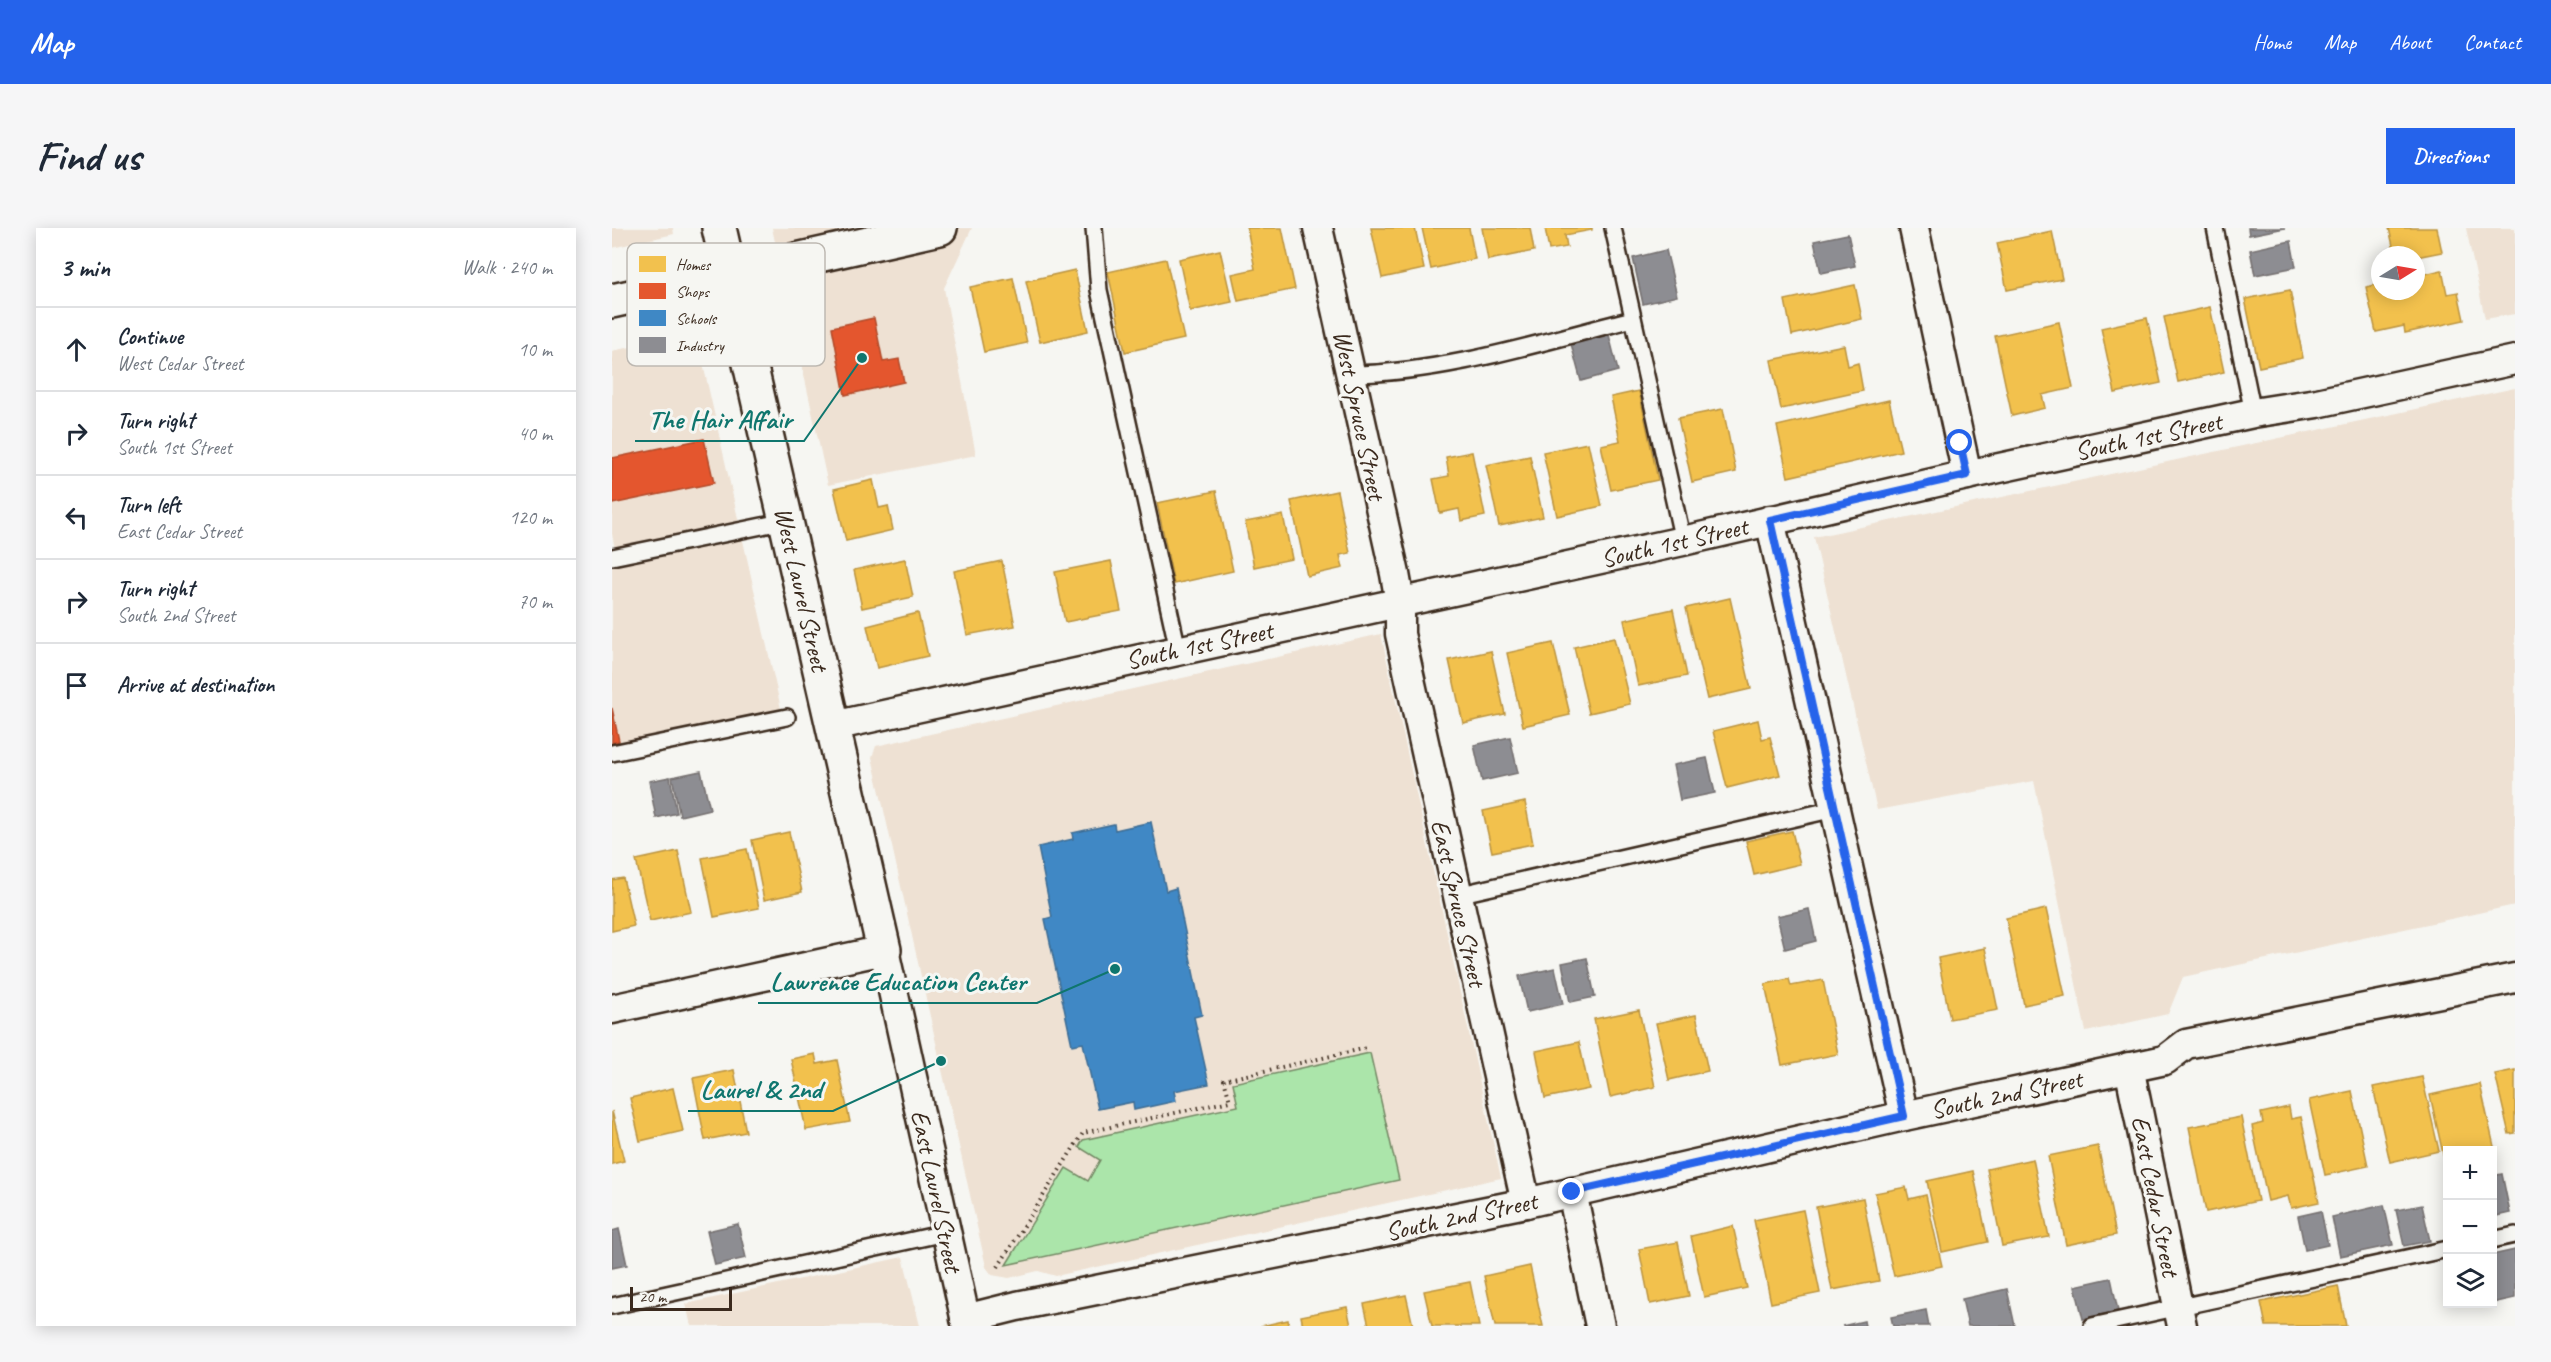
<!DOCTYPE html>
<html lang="en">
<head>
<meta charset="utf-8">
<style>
  :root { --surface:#fff; --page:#f6f6f7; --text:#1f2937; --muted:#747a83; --line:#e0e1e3; --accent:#2563eb }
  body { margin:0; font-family:Caveat,sans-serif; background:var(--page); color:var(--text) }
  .controls { position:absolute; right:18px; bottom:18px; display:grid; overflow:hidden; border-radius:0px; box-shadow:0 3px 15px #0003 }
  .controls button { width:54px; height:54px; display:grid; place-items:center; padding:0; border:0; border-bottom:2px solid var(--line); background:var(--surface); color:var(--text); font:30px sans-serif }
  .compass { position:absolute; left:1759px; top:18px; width:54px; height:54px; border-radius:50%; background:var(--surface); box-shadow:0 3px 15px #0003; rotate:79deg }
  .scale { position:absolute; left:18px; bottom:15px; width:102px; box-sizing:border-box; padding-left:6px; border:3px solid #3b2a1e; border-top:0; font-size:16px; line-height:21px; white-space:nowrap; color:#3b2a1e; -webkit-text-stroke:4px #f6f6f2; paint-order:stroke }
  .stop { position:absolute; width:18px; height:18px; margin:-14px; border:4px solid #2563eb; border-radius:50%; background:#fff }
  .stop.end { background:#2563eb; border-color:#fff; box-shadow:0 2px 6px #0008 }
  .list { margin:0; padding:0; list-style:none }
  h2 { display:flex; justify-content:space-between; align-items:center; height:78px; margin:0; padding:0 24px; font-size:26px }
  h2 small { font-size:20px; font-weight:400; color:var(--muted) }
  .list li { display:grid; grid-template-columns:39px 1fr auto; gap:18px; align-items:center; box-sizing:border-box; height:84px; padding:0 24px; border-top:2px solid var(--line) }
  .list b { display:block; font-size:22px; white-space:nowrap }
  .list p { margin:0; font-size:20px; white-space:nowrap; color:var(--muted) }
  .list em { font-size:20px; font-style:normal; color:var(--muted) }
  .icon { flex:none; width:33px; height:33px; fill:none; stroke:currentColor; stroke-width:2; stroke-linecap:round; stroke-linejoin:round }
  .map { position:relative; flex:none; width:1903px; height:1098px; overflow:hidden; border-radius:0px }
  header { display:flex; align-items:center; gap:36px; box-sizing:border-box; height:84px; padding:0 30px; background:var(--accent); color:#fff }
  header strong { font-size:28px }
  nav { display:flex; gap:33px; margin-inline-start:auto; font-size:21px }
  .intro { display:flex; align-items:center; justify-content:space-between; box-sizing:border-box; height:144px; padding:0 36px }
  h1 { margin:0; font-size:42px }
  .button { padding:15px 27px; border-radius:0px; background:var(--accent); color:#fff; font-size:21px; font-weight:700 }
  main { display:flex; gap:36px; padding:0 36px }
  aside { flex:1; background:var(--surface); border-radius:0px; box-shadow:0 3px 15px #0003 }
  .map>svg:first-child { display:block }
  .built { fill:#eee1d3 }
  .green { fill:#abe5aa; stroke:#738864; stroke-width:1.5 }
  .homes { fill:#f2c14e; stroke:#bb9440; stroke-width:1.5 }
  .shops { fill:#e4572e; stroke:#b14a29; stroke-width:1.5 }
  .schools { fill:#3f88c5; stroke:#3e6c93; stroke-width:1.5 }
  .industry { fill:#8d8d92; stroke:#746f6f; stroke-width:1.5 }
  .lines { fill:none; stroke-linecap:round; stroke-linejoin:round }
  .service-casing { stroke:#3b2a1e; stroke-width:20 }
  .minor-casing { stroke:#3b2a1e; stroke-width:33 }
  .tertiary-casing { stroke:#3b2a1e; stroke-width:38 }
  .path { stroke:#3b2a1e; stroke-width:4; stroke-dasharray:1.5 4.5; stroke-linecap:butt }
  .service { stroke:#f6f6f2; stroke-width:15 }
  .minor { stroke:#f6f6f2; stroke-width:28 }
  .tertiary { stroke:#f6f6f2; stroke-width:33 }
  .route { stroke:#2563eb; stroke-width:8 }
  .labels { text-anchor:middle; stroke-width:6; stroke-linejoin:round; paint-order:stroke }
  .street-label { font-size:26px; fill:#3b2a1e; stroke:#f6f6f2 }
  .key { fill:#f6f6f2; stroke:#beb9b2; stroke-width:1.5 }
  .key-label { font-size:16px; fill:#3b2a1e }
  .leader { fill:none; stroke:#0f766e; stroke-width:2 }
  .callout-dot { fill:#0f766e; stroke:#f6f6f2; stroke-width:2 }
  .callout-label { font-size:27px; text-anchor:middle; font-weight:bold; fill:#0f766e; stroke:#f6f6f2; stroke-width:6; stroke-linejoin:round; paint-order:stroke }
</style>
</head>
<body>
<header>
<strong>Map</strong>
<nav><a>Home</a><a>Map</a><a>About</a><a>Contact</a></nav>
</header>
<div class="intro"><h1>Find us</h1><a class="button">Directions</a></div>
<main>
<aside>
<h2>3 min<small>Walk · 240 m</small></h2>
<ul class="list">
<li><svg class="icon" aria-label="ahead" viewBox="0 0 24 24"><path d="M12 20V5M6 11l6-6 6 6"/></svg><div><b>Continue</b><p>West Cedar Street</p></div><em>10 m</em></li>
<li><svg class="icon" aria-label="right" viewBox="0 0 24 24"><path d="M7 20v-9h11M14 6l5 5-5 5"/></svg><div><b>Turn right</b><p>South 1st Street</p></div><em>40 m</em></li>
<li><svg class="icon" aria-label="left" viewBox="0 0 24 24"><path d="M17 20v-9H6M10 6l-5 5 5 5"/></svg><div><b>Turn left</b><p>East Cedar Street</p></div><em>120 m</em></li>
<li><svg class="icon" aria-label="right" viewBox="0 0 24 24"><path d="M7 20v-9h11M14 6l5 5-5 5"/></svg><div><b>Turn right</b><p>South 2nd Street</p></div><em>70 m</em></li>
<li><svg class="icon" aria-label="arrive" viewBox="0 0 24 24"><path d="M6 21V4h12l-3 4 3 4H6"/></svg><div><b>Arrive at destination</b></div></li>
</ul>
</aside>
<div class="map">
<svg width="1903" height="1098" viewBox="0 0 1903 1098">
  <rect width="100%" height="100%" fill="#f6f6f2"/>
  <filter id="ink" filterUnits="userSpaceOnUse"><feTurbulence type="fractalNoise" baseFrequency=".0167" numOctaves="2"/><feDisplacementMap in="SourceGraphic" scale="12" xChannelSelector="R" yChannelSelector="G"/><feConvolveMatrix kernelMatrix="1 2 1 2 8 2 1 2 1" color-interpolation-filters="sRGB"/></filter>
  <g filter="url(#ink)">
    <g class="built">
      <polygon points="0,0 61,0 62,6 0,20"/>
      <polygon points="160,0 360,0 332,60 364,227 216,257"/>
      <polygon points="1854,0 1903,0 1903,86 1873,91"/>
      <polygon points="84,105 170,485 0,521 0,327 4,326 0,306 0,123"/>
      <polygon points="1903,160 1903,677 1571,749 1556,786 1474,804 1422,553 1265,582 1202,309"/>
      <polygon points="769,406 889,950 444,1048 426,1043 397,1050 380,1047 374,1039 371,1025 260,529 264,518"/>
      <polygon points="291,1029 308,1098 79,1098 74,1076"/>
    </g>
    <polygon class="green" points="758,825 787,952 394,1037 454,940 476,953 488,932 467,919 471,912 626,878 621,855"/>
    <g class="homes">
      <polygon points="635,0 670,0 683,61 626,73 620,46 643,41"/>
      <polygon points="759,0 803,0 812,41 770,50"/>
      <polygon points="810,0 857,0 863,31 819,41"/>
      <polygon points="870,0 918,0 922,23 876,32"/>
      <polygon points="933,0 980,0 980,2 953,7 955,19 937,22"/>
      <polygon points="1777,0 1825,0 1830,24 1804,29 1804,27 1783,27"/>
      <polygon points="1440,3 1450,51 1395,62 1385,15"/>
      <polygon points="608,22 620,74 578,83 567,31"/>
      <polygon points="554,31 572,111 513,124 496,44"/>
      <polygon points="463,42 476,103 428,114 414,53"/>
      <polygon points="1830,42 1835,66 1846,64 1852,92 1793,105 1792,98 1764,104 1754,59 1768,56 1768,63 1804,63 1804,48"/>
      <polygon points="401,50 415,115 372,124 358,59"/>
      <polygon points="1243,57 1250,91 1180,107 1173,72"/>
      <polygon points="1678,62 1691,130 1647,139 1633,71"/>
      <polygon points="1598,79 1612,144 1566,154 1552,89"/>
      <polygon points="1535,90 1549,155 1503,165 1489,100"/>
      <polygon points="1447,94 1461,160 1430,167 1433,180 1400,188 1383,108"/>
      <polygon points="1232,117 1236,138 1246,135 1251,163 1169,181 1159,132"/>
      <polygon points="1027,163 1046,252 999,262 989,217 1008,213 999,169"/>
      <polygon points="1277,172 1289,223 1176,249 1165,198"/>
      <polygon points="1111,181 1124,244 1080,254 1066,190"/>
      <polygon points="976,215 990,278 945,288 931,224"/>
      <polygon points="860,224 873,288 849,293 847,281 828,285 821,251 837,248 834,229"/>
      <polygon points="918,228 931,289 887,298 874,237"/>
      <polygon points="261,252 267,280 276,278 281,302 234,313 222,261"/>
      <polygon points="604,263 621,343 562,356 545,275"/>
      <polygon points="725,263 738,325 728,327 731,340 695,348 679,273"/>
      <polygon points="671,287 680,331 642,339 633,294"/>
      <polygon points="293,331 301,369 250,380 242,342"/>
      <polygon points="390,333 403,398 355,407 342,343"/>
      <polygon points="499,333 509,383 453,394 443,344"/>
      <polygon points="1118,370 1139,461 1095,471 1074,380"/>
      <polygon points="1061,381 1075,448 1026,458 1012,392"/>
      <polygon points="306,385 316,428 265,440 255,398"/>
      <polygon points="1002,410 1018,476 977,485 962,419"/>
      <polygon points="941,415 958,487 911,498 895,425"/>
      <polygon points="879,423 893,486 851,495 837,432"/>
      <polygon points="1146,492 1150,511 1158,509 1168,547 1115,560 1101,503"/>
      <polygon points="913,574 921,616 880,624 871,583"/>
      <polygon points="1180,603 1188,636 1142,647 1134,613"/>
      <polygon points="177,604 190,664 152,672 140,612"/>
      <polygon points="135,621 147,680 102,689 90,630"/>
      <polygon points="66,623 79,684 38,693 24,632"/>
      <polygon points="11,650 22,698 0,703 0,652"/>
      <polygon points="1434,681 1453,768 1412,777 1394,690"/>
      <polygon points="1373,720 1386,782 1338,791 1326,730"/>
      <polygon points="1177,751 1179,758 1211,752 1226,826 1170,837 1153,756"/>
      <polygon points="1027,782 1043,859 998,869 982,791"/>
      <polygon points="1084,787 1096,843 1057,852 1044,795"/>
      <polygon points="967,814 977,861 933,870 924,823"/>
      <polygon points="203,826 205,836 225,832 238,894 194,902 179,831"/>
      <polygon points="122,842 134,904 93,912 81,850"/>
      <polygon points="1903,842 1903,905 1897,906 1883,846"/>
      <polygon points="1810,849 1827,923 1778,934 1761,859"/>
      <polygon points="1868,856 1883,923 1836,922 1836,934 1833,935 1818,867"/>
      <polygon points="61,860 71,903 28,913 18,870"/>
      <polygon points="1740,863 1756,938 1713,947 1697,872"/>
      <polygon points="1677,879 1679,891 1689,889 1707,974 1679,980 1676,968 1656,973 1640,898 1651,895 1649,885"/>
      <polygon points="0,883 12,933 0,936"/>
      <polygon points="1629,889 1646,973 1594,984 1577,899"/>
      <polygon points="1486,918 1504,1007 1454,1017 1436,928"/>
      <polygon points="1421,931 1437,1009 1390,1018 1375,941"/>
      <polygon points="1361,943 1376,1014 1330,1024 1315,953"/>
      <polygon points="1294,959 1297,971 1314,967 1330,1038 1282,1048 1263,965"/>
      <polygon points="1251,970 1267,1053 1220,1062 1204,979"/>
      <polygon points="1191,982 1208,1065 1159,1075 1142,992"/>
      <polygon points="1121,998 1135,1060 1092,1069 1079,1008"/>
      <polygon points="1066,1014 1077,1068 1038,1076 1027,1021"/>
      <polygon points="918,1038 931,1098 883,1098 872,1048"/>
      <polygon points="858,1054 867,1098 820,1098 812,1063"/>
      <polygon points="1726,1058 1734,1098 1654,1098 1649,1074"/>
      <polygon points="794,1067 801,1098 757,1098 752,1076"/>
      <polygon points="735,1079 739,1098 691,1098 689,1088"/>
      <polygon points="676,1092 677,1098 649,1098"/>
    </g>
    <g class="shops">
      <polygon points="262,90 271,134 287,131 292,154 233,167 220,99"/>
      <polygon points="92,211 102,255 0,276 0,230"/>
      <polygon points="0,480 7,513 0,515"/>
    </g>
    <polygon class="schools" points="539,594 554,663 564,660 590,787 582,789 597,856 562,863 564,873 522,882 521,874 486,881 471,815 460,817 433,691 440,689 426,619 461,611 460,605 502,596 503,602"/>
    <g class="industry">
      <polygon points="1636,0 1673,0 1637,7"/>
      <polygon points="1236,6 1243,38 1209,45 1202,13"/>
      <polygon points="1679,13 1684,39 1643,47 1638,22"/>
      <polygon points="1054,22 1065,68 1031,76 1021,30"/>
      <polygon points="996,103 1006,143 969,153 958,112"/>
      <polygon points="898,509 906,545 870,553 862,517"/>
      <polygon points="1095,530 1103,565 1068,572 1061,537"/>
      <polygon points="89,543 98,581 68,588 60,549"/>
      <polygon points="58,549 65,585 44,590 37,553"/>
      <polygon points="1197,681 1204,713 1173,721 1165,688"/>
      <polygon points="975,730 983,769 958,774 950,735"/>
      <polygon points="943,740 951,776 915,784 907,748"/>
      <polygon points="1890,946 1898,985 1880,989 1880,948"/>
      <polygon points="1772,977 1781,1017 1728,1028 1720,989"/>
      <polygon points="1810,977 1818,1013 1792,1018 1784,982"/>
      <polygon points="1709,983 1716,1017 1693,1022 1686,988"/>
      <polygon points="126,996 134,1030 103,1037 95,1003"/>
      <polygon points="7,1001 15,1037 0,1040 0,1003"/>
      <polygon points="1903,1022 1903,1070 1880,1075 1880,1027"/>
      <polygon points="1499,1050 1506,1083 1471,1091 1463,1058"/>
      <polygon points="1395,1061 1403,1098 1356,1098 1350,1071"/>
      <polygon points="1314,1082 1317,1098 1281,1098 1279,1089"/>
      <polygon points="1252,1093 1253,1098 1230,1098"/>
    </g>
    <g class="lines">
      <defs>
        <g id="service">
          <polyline points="482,0 487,62 566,422"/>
          <polyline points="1001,0 1071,313"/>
          <polyline points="1603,0 1641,185"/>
          <path d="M 739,146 C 834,145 929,114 1021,91"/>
          <polyline points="0,329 174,293"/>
          <polyline points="0,525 175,489"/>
          <polyline points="845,667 1223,581"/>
          <polyline points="1880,1012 1903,1007"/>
          <polyline points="0,1078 333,1005"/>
          <polyline points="1480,1098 1836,1021"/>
        </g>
        <g id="minor">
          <polyline points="706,0 783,346 788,374 788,406 914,975"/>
          <polyline points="1302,0 1355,247"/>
          <polyline points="1158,292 1292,888"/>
          <polyline points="221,498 1071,313 1355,247 1641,185 1705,175 1903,132"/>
          <polyline points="0,781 272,722 355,1098"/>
          <polyline points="1517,839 1570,1098"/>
          <polyline points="960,964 988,1098"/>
          <polyline points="353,1091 405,1078 914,975 1292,888 1553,832 1574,816 1903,750"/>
        </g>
        <g id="tertiary">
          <polyline points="107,0 272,722"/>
          <polyline points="0,73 328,0"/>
        </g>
      </defs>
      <use href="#service" class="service-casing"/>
      <use href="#minor" class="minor-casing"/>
      <use href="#tertiary" class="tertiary-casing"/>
      <polyline class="path" points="386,1039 471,905 618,873 612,852 755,820"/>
      <use href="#service" class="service"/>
      <use href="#minor" class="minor"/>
      <use href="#tertiary" class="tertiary"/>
    </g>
  </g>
  <g class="lines" filter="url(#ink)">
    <polyline class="route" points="960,964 1292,888 1158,292 1355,247 1348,215"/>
  </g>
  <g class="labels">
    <g class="street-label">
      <text transform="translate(748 187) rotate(78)" y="9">West Spruce Street</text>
      <text transform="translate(1536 208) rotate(-12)" y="9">South 1st Street</text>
      <text transform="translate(1062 314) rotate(-13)" y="9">South 1st Street</text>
      <text transform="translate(190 361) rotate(77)" y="9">West Laurel Street</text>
      <text transform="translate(587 417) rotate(-12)" y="9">South 1st Street</text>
      <text transform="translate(847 675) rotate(77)" y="9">East Spruce Street</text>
      <text transform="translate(1394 866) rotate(-12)" y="9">South 2nd Street</text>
      <text transform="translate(325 963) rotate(78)" y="9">East Laurel Street</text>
      <text transform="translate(1544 968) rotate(79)" y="9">East Cedar Street</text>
      <text transform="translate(849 988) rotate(-12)" y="9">South 2nd Street</text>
    </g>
  </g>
  <rect x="15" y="15" width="198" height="123" rx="9" class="key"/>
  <rect x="27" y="28" width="27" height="16" fill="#f2c14e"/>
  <rect x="27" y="55" width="27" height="16" fill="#e4572e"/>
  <rect x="27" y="82" width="27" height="16" fill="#3f88c5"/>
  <rect x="27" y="109" width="27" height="16" fill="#8d8d92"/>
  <g class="key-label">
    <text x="64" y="42">Homes</text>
    <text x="64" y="69">Shops</text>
    <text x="64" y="96">Schools</text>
    <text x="64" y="123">Industry</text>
  </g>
  <path class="leader" d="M250 130L192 213H23M503 741L425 775H146M329 833L221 883H76"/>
  <g class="callout-dot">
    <circle cx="250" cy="130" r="6"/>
    <circle cx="503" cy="741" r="6"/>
    <circle cx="329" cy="833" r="6"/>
  </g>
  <g class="callout-label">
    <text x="108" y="200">The Hair Affair</text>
    <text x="286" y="762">Lawrence Education Center</text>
    <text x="149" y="870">Laurel &amp; 2nd</text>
  </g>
</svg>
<div class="controls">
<button>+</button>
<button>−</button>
<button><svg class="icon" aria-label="layers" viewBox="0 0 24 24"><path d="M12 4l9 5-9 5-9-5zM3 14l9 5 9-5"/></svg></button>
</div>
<svg class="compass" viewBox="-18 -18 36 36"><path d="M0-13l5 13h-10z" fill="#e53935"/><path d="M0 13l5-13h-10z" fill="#747a83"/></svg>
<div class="scale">20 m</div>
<div class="stop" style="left:1348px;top:215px"></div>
<div class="stop end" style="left:960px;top:964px"></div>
</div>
</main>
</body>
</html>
